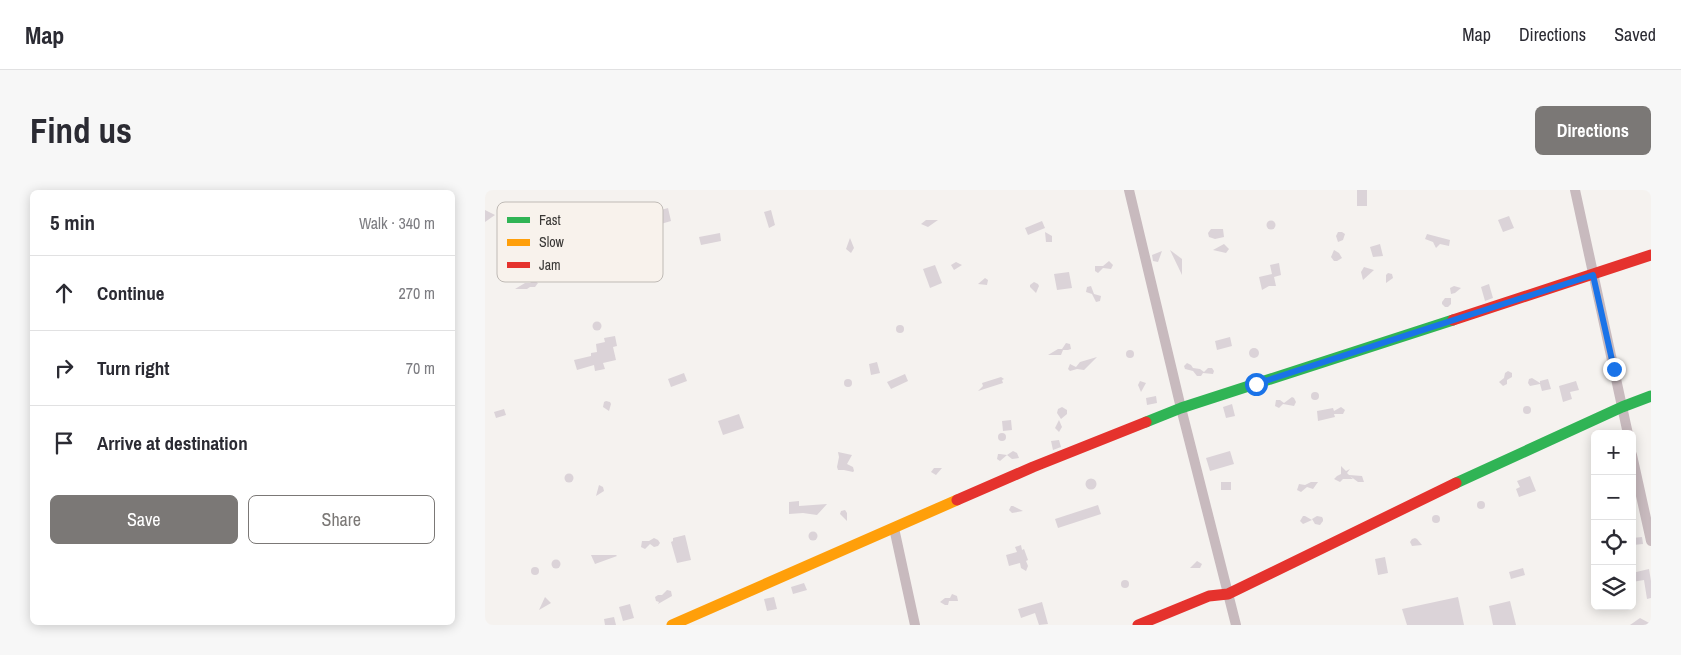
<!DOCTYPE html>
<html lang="en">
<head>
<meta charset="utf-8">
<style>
  :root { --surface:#fff; --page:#f7f7f7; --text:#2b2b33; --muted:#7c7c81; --line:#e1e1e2; --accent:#7b7876 }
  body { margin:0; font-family:"Archivo Narrow",sans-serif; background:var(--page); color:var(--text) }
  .controls { position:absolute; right:15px; bottom:15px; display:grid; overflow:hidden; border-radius:8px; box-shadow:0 2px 12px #0003 }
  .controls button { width:45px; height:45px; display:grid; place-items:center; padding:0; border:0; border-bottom:1px solid var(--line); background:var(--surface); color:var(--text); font:25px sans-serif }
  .stop { position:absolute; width:15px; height:15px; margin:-11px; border:4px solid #1a73e8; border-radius:50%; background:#fff }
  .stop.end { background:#1a73e8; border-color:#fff; box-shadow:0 1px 5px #0008 }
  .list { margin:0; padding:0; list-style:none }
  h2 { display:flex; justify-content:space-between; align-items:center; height:65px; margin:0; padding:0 20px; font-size:21px }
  h2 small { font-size:16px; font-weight:400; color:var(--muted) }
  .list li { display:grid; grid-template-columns:32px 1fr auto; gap:15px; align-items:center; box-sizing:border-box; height:75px; padding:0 20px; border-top:1px solid var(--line) }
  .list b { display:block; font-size:19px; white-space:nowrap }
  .list em { font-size:16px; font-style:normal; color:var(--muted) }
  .actions { display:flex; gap:10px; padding:15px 20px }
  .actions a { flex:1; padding:11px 0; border:1px solid var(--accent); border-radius:8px; text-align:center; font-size:18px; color:var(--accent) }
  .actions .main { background:var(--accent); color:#fff }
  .icon { flex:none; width:28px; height:28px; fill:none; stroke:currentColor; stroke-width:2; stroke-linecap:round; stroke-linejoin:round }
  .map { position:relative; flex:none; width:1166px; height:435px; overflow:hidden; border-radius:8px }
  header { display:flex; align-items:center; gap:30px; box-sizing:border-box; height:70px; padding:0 25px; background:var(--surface); border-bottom:1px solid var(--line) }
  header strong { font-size:24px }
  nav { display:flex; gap:28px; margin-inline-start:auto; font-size:18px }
  .intro { display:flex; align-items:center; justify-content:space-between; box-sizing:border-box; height:120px; padding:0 30px }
  h1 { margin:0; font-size:35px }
  .button { padding:12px 22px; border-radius:8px; background:var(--accent); color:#fff; font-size:18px; font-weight:700 }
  main { display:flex; gap:30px; padding:0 30px }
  aside { flex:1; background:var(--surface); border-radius:8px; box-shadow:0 2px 12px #0003 }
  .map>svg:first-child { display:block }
  .building { fill:#dbd3d8 }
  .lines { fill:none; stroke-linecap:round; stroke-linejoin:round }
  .street { stroke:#c8babe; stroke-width:10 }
  .fast { stroke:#30b455; stroke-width:11 }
  .slow { stroke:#ff9f0a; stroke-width:11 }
  .jam { stroke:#e5322d; stroke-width:11 }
  .route { stroke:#1a73e8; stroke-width:6 }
  .key { fill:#f8f2ec; stroke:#bfbab5; stroke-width:1 }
  .key-label { font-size:14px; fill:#393735 }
</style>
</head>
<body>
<header>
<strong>Map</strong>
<nav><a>Map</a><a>Directions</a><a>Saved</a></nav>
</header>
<div class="intro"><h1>Find us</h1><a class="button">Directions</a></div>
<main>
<aside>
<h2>5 min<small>Walk · 340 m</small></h2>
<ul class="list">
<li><svg class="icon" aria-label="ahead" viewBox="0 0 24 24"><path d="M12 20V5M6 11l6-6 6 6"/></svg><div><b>Continue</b></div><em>270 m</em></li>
<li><svg class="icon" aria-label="right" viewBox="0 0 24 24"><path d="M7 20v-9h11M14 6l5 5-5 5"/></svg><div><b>Turn right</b></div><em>70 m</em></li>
<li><svg class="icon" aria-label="arrive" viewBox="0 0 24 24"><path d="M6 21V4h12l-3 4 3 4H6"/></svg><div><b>Arrive at destination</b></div></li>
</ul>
<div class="actions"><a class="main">Save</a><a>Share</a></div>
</aside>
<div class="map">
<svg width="1166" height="435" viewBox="0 0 1166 435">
  <rect width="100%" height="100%" fill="#f5f2ef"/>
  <g class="building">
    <rect x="872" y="0" width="10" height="16"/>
    <polygon points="183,18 186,31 169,36 165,23"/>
    <polygon points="0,20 10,25 0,32"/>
    <polygon points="286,20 290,35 284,38 279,22"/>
    <polygon points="1024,26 1029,38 1018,42 1013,30"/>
    <polygon points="441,30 453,30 443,37 436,34"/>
    <circle cx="786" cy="35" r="4.5"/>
    <polygon points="557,31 560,38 543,45 540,38"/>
    <polygon points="726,39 738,39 739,47 730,49 724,47 723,43"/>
    <polygon points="560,42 567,46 567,52 561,52"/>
    <polygon points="853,42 857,42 860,44 858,50 853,52 851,46"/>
    <polygon points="235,43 236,51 216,55 214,47"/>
    <polygon points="942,44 965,50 964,56 955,54 951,58 948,52 940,49"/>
    <polygon points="365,48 369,58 366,63 361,59"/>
    <polygon points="739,54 744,59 741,63 728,60"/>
    <polygon points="895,54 898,66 888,67 885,57"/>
    <polygon points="685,60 697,69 697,85"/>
    <polygon points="849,60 854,63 857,68 852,71 849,71 846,67"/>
    <polygon points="677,61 673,72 668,71 667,65"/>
    <polygon points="624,71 628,75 626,79 618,78 613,83 610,81 610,76 618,76"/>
    <polygon points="471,72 477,75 469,80 466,75"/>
    <polygon points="794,73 796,85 789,87 791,96 784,96 777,100 774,87 787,84 785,75"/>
    <polygon points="450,75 457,93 445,98 438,79"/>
    <polygon points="879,77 889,80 878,90 876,82"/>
    <polygon points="584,82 587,98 572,100 569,84"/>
    <polygon points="903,83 907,84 908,88 901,93 901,85"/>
    <polygon points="500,88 503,90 502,95 493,94"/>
    <polygon points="48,90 53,93 50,97 45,97 42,99 30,99 40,93 45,93"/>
    <polygon points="549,92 553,94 554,96 551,103 545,97 545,95"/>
    <polygon points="1004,94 1008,108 1000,111 996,97"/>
    <polygon points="606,96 609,104 616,106 615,111 611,112 607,104 601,102 602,97"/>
    <polygon points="969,96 976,98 970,103 966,104 965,98"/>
    <polygon points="960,108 966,108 966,114 963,117 960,117 957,114 957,112"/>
    <circle cx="112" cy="136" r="4.5"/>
    <circle cx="415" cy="139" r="4"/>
    <polygon points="130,146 132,156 128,157 131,170 118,173 120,179 110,181 109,175 92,180 89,170 106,166 106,163 112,162 111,154 120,152 119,148"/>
    <polygon points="745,147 747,156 732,160 730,151"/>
    <polygon points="581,153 585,154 586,159 583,160 578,160 576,165 563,165 573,159 577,159"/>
    <circle cx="769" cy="163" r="5"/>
    <circle cx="645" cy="164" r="4"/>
    <polygon points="612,167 599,180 592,179 585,181 583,179 585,174 591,177 595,172"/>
    <polygon points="392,172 395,183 386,185 384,174"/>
    <polygon points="702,173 706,175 708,178 715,179 719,182 723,178 727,178 729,181 728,184 718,183 716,186 712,186 708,181 700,179 699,176"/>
    <polygon points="1023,181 1027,183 1027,187 1022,190 1022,194 1018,196 1014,192 1019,188 1020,183"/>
    <polygon points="199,183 202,191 186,197 183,189"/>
    <polygon points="420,184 423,191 406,199 402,192"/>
    <polygon points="516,187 519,189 517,190 518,193 493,201 498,196 497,193"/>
    <polygon points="1047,188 1055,193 1055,191 1063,189 1066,199 1057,201 1055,194 1045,196 1043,193 1044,189"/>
    <circle cx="363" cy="193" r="4"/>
    <polygon points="655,191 661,193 656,202 653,195"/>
    <polygon points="1091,191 1094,200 1085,202 1087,209 1078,212 1074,196"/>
    <circle cx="830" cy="206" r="4"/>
    <polygon points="671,206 672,213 662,215 661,208"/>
    <polygon points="807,207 809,208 811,212 809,216 798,214 794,218 790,216 791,210 795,210 799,213"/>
    <polygon points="121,211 125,212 126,214 124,221 118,217 119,212"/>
    <polygon points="747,214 750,226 741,228 738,217"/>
    <circle cx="1042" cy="220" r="4"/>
    <polygon points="577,217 582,220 582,224 576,229 572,223 573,219"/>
    <polygon points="856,217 860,220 858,224 849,224 850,227 833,231 832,221 848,218 849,221"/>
    <polygon points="19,219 21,225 11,228 9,222"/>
    <polygon points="254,224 259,238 238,245 233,231"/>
    <polygon points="526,230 527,240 518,241 517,231"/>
    <polygon points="574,230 577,237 574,242 570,238"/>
    <circle cx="517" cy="247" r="4"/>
    <polygon points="574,250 576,257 568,260 566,251"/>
    <polygon points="528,261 532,263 534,268 527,269 522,265"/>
    <polygon points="745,261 749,274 725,281 721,268"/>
    <polygon points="353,262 367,265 362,274 368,277 369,281 368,282 359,280 353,280 352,277 354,267"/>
    <polygon points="513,264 515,264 522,265 515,271 512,269"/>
    <polygon points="856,276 861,281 865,279 862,283 864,285 877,286 879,292 873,292 865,286 868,289 858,289 855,292 849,289 852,286 856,284"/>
    <polygon points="449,278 457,278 451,285 446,282"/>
    <circle cx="84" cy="288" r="4.5"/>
    <polygon points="1045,286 1051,301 1034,307 1031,299 1035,297 1032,291"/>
    <circle cx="606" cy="294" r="5.5"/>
    <rect x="736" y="292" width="10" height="8"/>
    <polygon points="826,292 833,292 828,299 822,297 816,302 812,300 814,294 820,295"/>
    <polygon points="114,295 118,297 119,301 111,306"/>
    <circle cx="996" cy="315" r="4"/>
    <polygon points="314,311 314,316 342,314 332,325 318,323 304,324 304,312"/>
    <polygon points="613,315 616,324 573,338 570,329"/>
    <polygon points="526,316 528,316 538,321 527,323 524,320"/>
    <polygon points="360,320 362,323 362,331 355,324 356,321"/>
    <circle cx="951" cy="329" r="4"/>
    <polygon points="818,326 820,326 827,330 818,334 815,331"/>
    <polygon points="832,326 837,327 838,329 838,331 835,335 830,334 827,329"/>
    <circle cx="328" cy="346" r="4.5"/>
    <polygon points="200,345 206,370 192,373 186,352 188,351 188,348"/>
    <polygon points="1157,347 1158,354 1148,355 1147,348"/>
    <polygon points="169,348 173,350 175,353 173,356 169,357 165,354 160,359 156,357 157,351 164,351"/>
    <polygon points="930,348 932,349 937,355 927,356 925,352 927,349"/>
    <polygon points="536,355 537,360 539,359 543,370 541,371 543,376 541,381 536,378 535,373 524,376 521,365 532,362 530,357"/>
    <polygon points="106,365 131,365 132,366 110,374"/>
    <polygon points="900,367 903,383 893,385 890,369"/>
    <circle cx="71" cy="374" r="4.5"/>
    <polygon points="712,371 717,374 715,378 705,378"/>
    <circle cx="50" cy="381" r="4"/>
    <polygon points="1038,378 1040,385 1026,389 1024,382"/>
    <polygon points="1164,379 1166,391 1166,408 1162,409 1159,390 1147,392 1147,383"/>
    <circle cx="640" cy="394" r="4"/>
    <polygon points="319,393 322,400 308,404 306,397"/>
    <polygon points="182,400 186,401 187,406 173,414 174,412 171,411 170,407 173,405 177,405"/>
    <polygon points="467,404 472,406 473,411 464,411 463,415 460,415 455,412 460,408 465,408"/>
    <polygon points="60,407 66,413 54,420"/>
    <polygon points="289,407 292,419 282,421 279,409"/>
    <polygon points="973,407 979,435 922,435 917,419"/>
    <polygon points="1025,411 1031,435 1008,435 1004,416"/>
    <polygon points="557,412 563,434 554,435 550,423 536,428 533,419"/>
    <polygon points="145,414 149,428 138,431 134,417"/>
    <polygon points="129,427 131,435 120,435 119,429"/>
    <polygon points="1155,428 1166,434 1166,435 1145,435"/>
  </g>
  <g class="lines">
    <g class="street">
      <polyline points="644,0 696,218 751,435"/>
      <polyline points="1090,0 1143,244"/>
      <polyline points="1147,265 1166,351"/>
      <polyline points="409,338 430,435"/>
    </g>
    <g class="fast">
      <polyline points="661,232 696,218 968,130"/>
      <polyline points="971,293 1137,217 1166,206"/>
    </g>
    <polyline class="slow" points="187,435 472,310"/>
    <g class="jam">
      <polyline points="968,130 1166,65"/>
      <polyline points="472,310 548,277 661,232"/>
      <polyline points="653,435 724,406 743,404 971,293"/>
    </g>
  </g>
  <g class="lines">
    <polyline class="route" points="771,194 1108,85 1129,179"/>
  </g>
  <rect x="12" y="12" width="166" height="80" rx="8" class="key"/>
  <rect x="22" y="27" width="23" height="6" fill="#30b455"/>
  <rect x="22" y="49" width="23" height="7" fill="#ff9f0a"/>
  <rect x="22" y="72" width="23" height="6" fill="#e5322d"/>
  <g class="key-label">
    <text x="54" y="35">Fast</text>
    <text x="54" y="57">Slow</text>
    <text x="54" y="80">Jam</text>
  </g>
</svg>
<div class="controls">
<button>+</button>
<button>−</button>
<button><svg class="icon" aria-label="locate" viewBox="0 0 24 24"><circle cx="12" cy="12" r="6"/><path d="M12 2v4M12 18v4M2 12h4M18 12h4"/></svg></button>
<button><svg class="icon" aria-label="layers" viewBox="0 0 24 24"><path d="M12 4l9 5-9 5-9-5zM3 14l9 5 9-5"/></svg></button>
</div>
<div class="stop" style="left:771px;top:194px"></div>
<div class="stop end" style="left:1129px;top:179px"></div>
</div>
</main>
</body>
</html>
